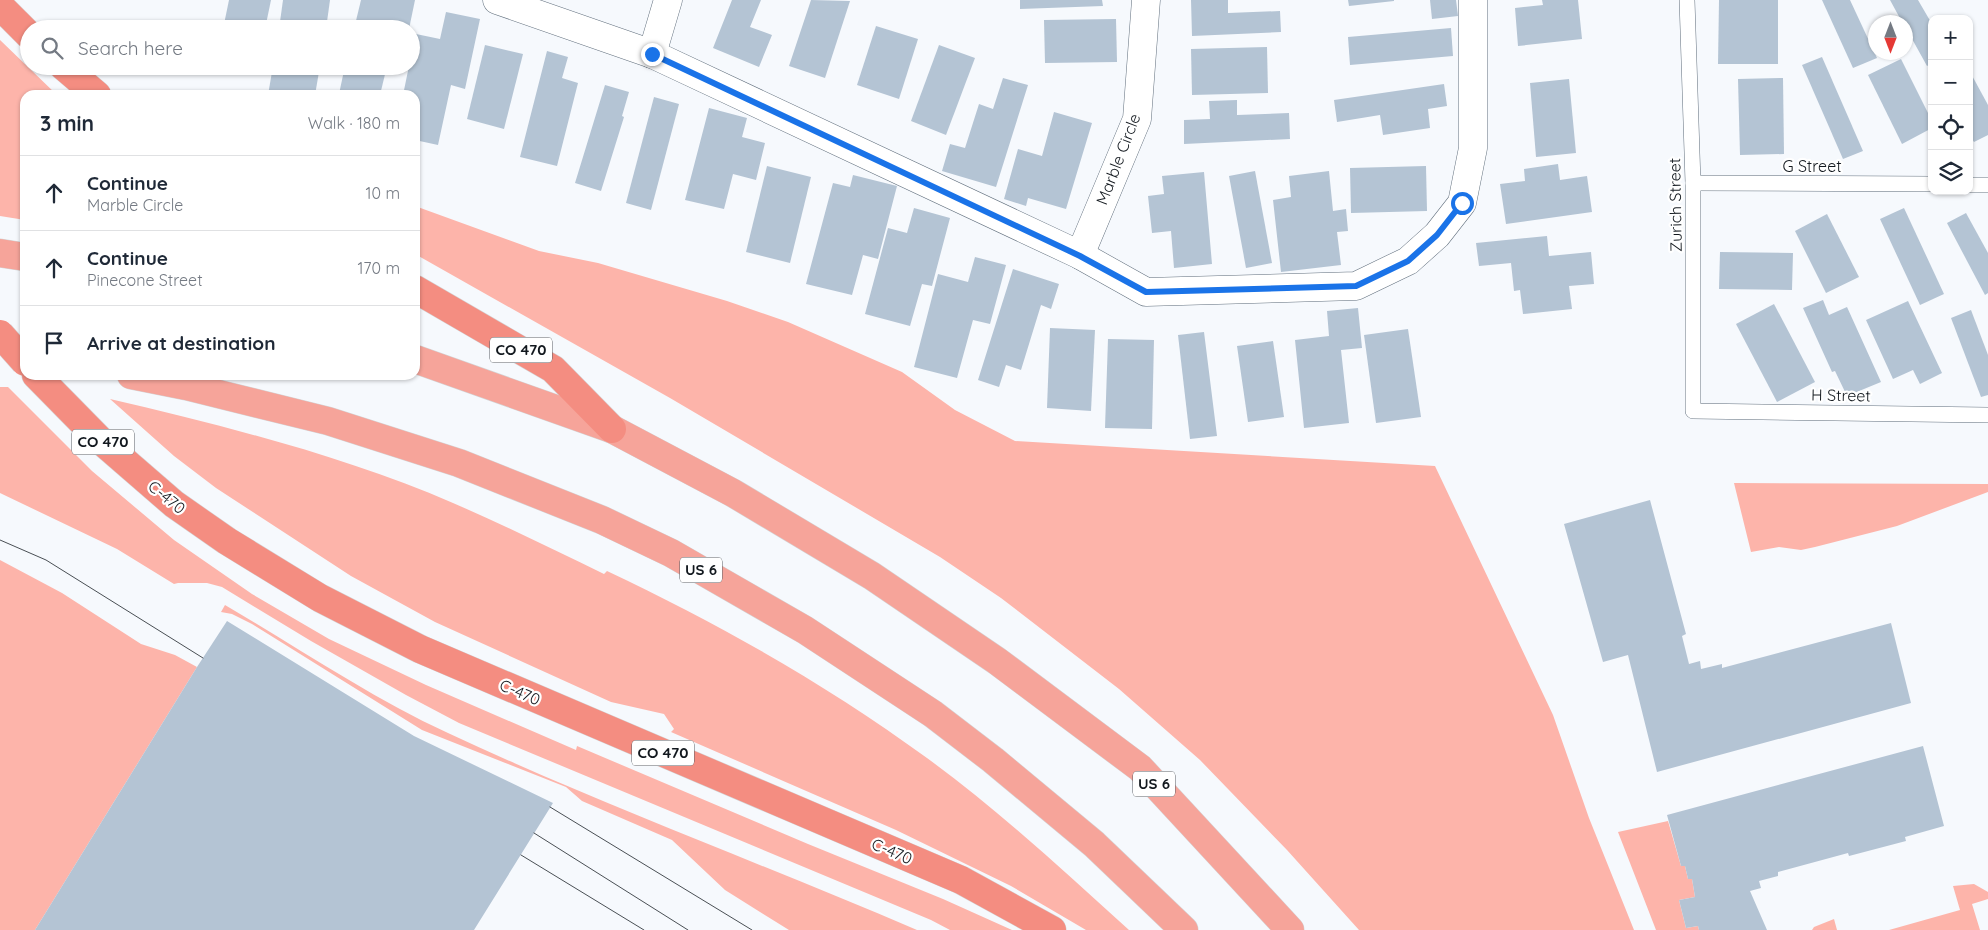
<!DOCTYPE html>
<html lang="en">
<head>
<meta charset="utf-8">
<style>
  :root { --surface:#fff; --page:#f6f6f7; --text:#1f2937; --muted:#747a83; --line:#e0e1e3 }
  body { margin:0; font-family:Quicksand,sans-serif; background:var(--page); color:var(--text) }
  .controls { position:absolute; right:15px; top:15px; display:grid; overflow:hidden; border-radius:10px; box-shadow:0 1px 4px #0004 }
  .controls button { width:45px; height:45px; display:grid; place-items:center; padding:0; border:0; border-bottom:1px solid var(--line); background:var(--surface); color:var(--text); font:25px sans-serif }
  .compass { position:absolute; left:1868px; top:15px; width:45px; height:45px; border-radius:50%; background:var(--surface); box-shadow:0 1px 4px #0004; rotate:180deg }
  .stop { position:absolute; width:15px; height:15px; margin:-11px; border:4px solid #1a73e8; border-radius:50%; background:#fff }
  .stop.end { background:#1a73e8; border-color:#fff; box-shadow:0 1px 5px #0008 }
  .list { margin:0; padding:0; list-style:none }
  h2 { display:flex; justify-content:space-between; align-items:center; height:65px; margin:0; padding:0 20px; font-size:21px }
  h2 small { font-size:16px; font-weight:400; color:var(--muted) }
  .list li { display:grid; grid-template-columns:32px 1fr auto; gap:15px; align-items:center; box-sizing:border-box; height:75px; padding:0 20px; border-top:1px solid var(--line) }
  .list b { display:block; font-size:19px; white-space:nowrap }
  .list p { margin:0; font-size:16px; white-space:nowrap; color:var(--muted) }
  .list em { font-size:16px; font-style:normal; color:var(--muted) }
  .icon { flex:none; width:28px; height:28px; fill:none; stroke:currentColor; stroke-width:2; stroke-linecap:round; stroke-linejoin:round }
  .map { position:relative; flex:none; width:1988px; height:930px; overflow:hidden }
  .search { position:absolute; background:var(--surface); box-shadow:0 1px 4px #0004; left:20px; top:20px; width:400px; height:55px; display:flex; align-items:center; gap:12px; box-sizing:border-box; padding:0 18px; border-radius:28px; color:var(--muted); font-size:19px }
  .panel { position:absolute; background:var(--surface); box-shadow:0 1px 4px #0004; left:20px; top:90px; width:400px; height:290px; border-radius:15px }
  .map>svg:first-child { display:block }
  .green { fill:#fdb4aa }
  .building { fill:#b4c4d4 }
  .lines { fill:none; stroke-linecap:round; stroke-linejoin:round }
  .service-casing { stroke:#616f7d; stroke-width:16 }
  .minor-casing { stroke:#616f7d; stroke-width:29 }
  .trunk-casing { stroke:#d4d5d6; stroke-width:29 }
  .motorway-casing { stroke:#d4d5d6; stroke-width:29 }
  .service { stroke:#fff; stroke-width:15 }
  .minor { stroke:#fff; stroke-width:28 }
  .trunk { stroke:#f6a49a; stroke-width:28 }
  .motorway { stroke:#f48d81; stroke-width:28 }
  .tram { stroke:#494f54; stroke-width:1 }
  .motorway-bridge-casing { stroke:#d4d5d6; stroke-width:29; stroke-linecap:butt }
  .motorway-bridge { stroke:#f48d81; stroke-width:28 }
  .route { stroke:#1a73e8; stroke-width:6 }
  .labels { text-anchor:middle; stroke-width:4.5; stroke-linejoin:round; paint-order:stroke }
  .shield { fill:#fff; stroke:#595d62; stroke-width:1 }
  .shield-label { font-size:15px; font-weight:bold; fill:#12181e }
  .street-label { font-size:16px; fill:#12181e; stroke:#fff }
</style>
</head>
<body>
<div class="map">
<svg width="1988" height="930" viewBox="0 0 1988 930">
  <rect width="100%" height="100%" fill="#f6f9fd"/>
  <g class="green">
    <polygon points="0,40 57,95 25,95 25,220 0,216"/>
    <polygon points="415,206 539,251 598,263 727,301 788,322 902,372 955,410 1015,441 1435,466 1553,715 1589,818 1634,930 1359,930 1287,850 1200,760 1119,689 1001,598 940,557 670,398 415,254"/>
    <polygon points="0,387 8,387 92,471 174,540 252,594 329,639 426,685 576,750 577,746 808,844 943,899 1012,930 950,930 931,920 459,723 406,695 311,641 222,587 207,583 178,583 174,584 117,549 0,493"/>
    <path d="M 110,399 C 225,426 344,456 453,503 C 504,525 554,550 604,574 L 607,571 C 719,624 826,684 927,758 C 998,810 1063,870 1129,930 L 1086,930 L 1011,886 L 896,830 L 671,732 L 674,729 L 664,714 L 611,702 L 435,622 L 351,576 L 216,488 L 174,456 Z"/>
    <polygon points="1734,483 1988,484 1988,492 1897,526 1815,547 1801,550 1779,547 1751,552"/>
    <polygon points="0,560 62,593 141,644 175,655 197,667 35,930 0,930"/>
    <path d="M 225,605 C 299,648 370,697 448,733 C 602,805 761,863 917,930 L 789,930 L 725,890 L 672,840 L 582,801 L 566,787 L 422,730 L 252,624 L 232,614 L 221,612 Z"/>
    <polygon points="1668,821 1681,866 1685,866 1688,879 1692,879 1695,897 1679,900 1686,928 1698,926 1699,930 1656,930 1618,832"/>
    <polygon points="1974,884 1988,892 1988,899 1972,904 1980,930 1889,930 1960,910 1953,886"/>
    <polygon points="1834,919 1837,930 1812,930 1814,927"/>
  </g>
  <g class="building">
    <polygon points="229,0 271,0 265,29 223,29"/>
    <polygon points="283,0 330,0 326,29 279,29"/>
    <polygon points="361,0 415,0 409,29 354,29"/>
    <polygon points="732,0 761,0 750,27 772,35 759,67 713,48"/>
    <polygon points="811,0 850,1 825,78 789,66"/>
    <polygon points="1020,0 1102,0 1103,6 1020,9"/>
    <polygon points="1191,0 1228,0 1228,13 1280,11 1281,32 1192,36"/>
    <polygon points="1348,0 1394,0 1394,1 1349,6"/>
    <polygon points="1430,0 1456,0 1458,16 1432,19"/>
    <polygon points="1542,0 1578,0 1582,39 1518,46 1515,8 1543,5"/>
    <polygon points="1719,0 1778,0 1778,64 1718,64"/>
    <polygon points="1822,0 1850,0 1877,58 1853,68"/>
    <polygon points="1890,0 1918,0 1932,24 1932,63 1927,66 1906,28 1906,22 1902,22"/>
    <polygon points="446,12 480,19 465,89 451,85 438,145 415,140 415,95 403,95 409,66 411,66 416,34 440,39"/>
    <polygon points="1116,19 1117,62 1045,63 1044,20"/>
    <polygon points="876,26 918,39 899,99 857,85"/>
    <polygon points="1451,28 1453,56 1350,65 1348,37"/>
    <polygon points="485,45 523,54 504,129 467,119"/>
    <polygon points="939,45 975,58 946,135 911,121"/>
    <polygon points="1267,47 1268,93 1192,95 1191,49"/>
    <polygon points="547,51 568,57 562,78 578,83 557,166 520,157"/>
    <polygon points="1822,57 1863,151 1843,159 1802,65"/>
    <polygon points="1901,59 1932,121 1932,128 1902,144 1868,75"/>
    <polygon points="273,66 320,66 315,95 268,95"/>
    <polygon points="345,66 387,66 380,95 339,94"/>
    <polygon points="1969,70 1988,105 1988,135 1974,142 1969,135"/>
    <polygon points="1003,78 1028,85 996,187 942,171 950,144 965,148 979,104 993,109"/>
    <polygon points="1783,78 1784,154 1740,155 1738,79"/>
    <polygon points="1569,79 1576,153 1536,157 1530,83"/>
    <polygon points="1444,84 1447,106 1428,109 1430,128 1383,135 1380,115 1337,122 1334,100"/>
    <polygon points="605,85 629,92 622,116 624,117 601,191 575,183"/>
    <polygon points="654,97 679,104 651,210 626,203"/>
    <polygon points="1237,100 1237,115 1289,113 1290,139 1184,144 1184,120 1210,119 1209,101"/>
    <polygon points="709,108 747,118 742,137 765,143 756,180 733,174 724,209 685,200"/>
    <polygon points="1054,112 1092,123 1066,209 1028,198 1026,206 1004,199 1018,149 1042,156"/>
    <polygon points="1558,164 1560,180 1587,176 1592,212 1506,224 1500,184 1525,181 1524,169"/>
    <polygon points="767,166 811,177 790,263 746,252"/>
    <polygon points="1426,166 1427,211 1351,213 1350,168"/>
    <polygon points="1255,171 1272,263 1246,268 1229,176"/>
    <polygon points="1329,171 1333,211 1346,209 1348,231 1337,232 1341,265 1281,272 1273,200 1291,197 1289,176"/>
    <polygon points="1204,172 1212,264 1174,268 1171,231 1152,233 1148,196 1164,194 1162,176"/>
    <polygon points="853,175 897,186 878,259 863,255 852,295 806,284 833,183 850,187"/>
    <polygon points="914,208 950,218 932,286 922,284 910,326 865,314 888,228 907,233"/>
    <polygon points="1904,208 1944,294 1920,305 1880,219"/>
    <polygon points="1966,213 1988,253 1988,293 1985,295 1947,223"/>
    <polygon points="1827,214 1859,277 1826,293 1795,231"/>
    <polygon points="1547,236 1549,256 1591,252 1594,284 1569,286 1572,309 1523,314 1520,290 1514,291 1511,263 1479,266 1476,243"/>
    <polygon points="1720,252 1793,253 1792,290 1719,289"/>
    <polygon points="975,257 1006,265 990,324 973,320 957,378 914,367 938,274 968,282"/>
    <polygon points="1013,269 1059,284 1051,309 1041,305 1021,370 1006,365 999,387 978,380"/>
    <polygon points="1823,300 1829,315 1847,307 1881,382 1847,396 1835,371 1832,372 1803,308"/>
    <polygon points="1908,301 1942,373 1920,384 1913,370 1893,379 1866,320"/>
    <polygon points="1774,304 1815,382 1777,402 1736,324"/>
    <polygon points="1358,308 1362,348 1341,350 1349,423 1304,428 1295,340 1329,336 1327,311"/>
    <polygon points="1971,310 1988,355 1988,395 1981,397 1951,318"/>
    <polygon points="1050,328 1095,330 1091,411 1047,408"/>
    <polygon points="1408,329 1421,417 1376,423 1364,335"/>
    <polygon points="1204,332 1217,436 1190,439 1178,335"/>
    <polygon points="1108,339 1154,340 1152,429 1105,428"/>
    <polygon points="1273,341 1284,417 1248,422 1237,346"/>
    <polygon points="1650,500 1686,634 1682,636 1689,664 1700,661 1701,669 1722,664 1722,668 1891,623 1911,703 1657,772 1628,655 1603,662 1564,524"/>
    <polygon points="227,621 414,736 553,803 474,930 35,930 197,667"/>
    <polygon points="1923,746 1944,826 1905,837 1906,841 1849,856 1848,853 1778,872 1778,876 1759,881 1761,888 1750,891 1767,930 1699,930 1698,926 1686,928 1679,900 1695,897 1692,879 1688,879 1685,866 1681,866 1667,815"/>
  </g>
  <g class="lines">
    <defs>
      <g id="service">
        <polyline points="1687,0 1693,183 1693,411 1988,415"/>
        <polyline points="1693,183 1932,184"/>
        <polyline points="1969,185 1988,185"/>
      </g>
      <g id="minor">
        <polyline points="497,0 652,54 1080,255 1146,292 1356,286 1408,261 1437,235 1462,203 1473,148 1473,0"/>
        <polyline points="652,54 668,0"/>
        <polyline points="1080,255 1137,119 1146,0"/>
      </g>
      <g id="trunk">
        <polyline points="0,253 25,257"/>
        <polyline points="415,359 612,429 733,493 872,576 997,661 1140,768 1290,930"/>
        <polyline points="131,375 186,386 328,421 459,463 602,520 671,553 805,630 933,714 993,760 1094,844 1184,930"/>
      </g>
      <g id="motorway">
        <polyline points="0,6 29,35"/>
        <polyline points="63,66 97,95"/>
        <polyline points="415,289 553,369 612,429"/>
        <polyline points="36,375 99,439 174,504 227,541 320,598 420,649 961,880 1052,930"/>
      </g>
    </defs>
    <use href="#service" class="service-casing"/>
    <use href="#minor" class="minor-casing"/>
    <use href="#trunk" class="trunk-casing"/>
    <use href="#motorway" class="motorway-casing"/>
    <use href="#service" class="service"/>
    <use href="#minor" class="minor"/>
    <use href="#trunk" class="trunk"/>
    <use href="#motorway" class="motorway"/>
    <g class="tram">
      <polyline points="0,540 46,560 203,658"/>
      <polyline points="550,807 752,930"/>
      <polyline points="534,833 688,930"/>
      <polyline points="521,855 644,930"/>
    </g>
    <defs>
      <polyline id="motorway-bridge" points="0,334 25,362"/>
    </defs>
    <use href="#motorway-bridge" class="motorway-bridge-casing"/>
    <use href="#motorway-bridge" class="motorway-bridge"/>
  </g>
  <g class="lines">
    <polyline class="route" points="652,54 1080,256 1146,292 1356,286 1408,261 1437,235 1462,203"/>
  </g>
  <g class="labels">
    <g class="shield">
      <rect x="490" y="337.5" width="62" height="25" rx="4"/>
      <rect x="72" y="429.5" width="62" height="25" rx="4"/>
      <rect x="680" y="557.5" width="42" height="25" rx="4"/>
      <rect x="632" y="740.5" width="62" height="25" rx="4"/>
      <rect x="1133" y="771.5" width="42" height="25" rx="4"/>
    </g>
    <g class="shield-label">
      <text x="521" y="355">CO 470</text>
      <text x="103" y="447">CO 470</text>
      <text x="701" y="575">US 6</text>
      <text x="663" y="758">CO 470</text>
      <text x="1154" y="789">US 6</text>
    </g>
    <g class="street-label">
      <text transform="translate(1118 159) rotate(-69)" y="6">Marble Circle</text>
      <text x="1812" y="172">G Street</text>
      <text transform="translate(1675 205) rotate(-91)" y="6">Zurich Street</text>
      <text transform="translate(1841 395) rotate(1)" y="6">H Street</text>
      <text transform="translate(167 497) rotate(39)" y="6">C-470</text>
      <text transform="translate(520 692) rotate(23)" y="6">C-470</text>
      <text transform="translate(892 851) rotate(23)" y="6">C-470</text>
    </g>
  </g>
</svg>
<div class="controls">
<button>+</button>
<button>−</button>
<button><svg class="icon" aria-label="locate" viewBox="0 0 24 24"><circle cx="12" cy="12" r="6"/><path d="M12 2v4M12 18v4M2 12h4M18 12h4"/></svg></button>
<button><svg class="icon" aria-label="layers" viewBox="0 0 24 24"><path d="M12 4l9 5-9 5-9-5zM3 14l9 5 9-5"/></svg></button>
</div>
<svg class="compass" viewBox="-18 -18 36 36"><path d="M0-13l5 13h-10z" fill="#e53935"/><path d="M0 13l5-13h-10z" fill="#747a83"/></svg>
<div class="stop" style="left:1462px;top:203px"></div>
<div class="stop end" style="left:652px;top:54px"></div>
<div class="search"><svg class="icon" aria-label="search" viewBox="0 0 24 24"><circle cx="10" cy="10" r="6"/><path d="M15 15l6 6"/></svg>Search here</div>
<section class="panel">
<h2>3 min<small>Walk · 180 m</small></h2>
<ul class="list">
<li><svg class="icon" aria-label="ahead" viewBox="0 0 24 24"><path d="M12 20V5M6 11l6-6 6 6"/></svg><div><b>Continue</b><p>Marble Circle</p></div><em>10 m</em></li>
<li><svg class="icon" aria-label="ahead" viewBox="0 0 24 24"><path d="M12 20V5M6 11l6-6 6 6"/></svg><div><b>Continue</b><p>Pinecone Street</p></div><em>170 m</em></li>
<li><svg class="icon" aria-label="arrive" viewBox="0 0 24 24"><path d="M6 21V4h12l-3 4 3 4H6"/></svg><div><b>Arrive at destination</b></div></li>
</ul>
</section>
</div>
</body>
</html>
